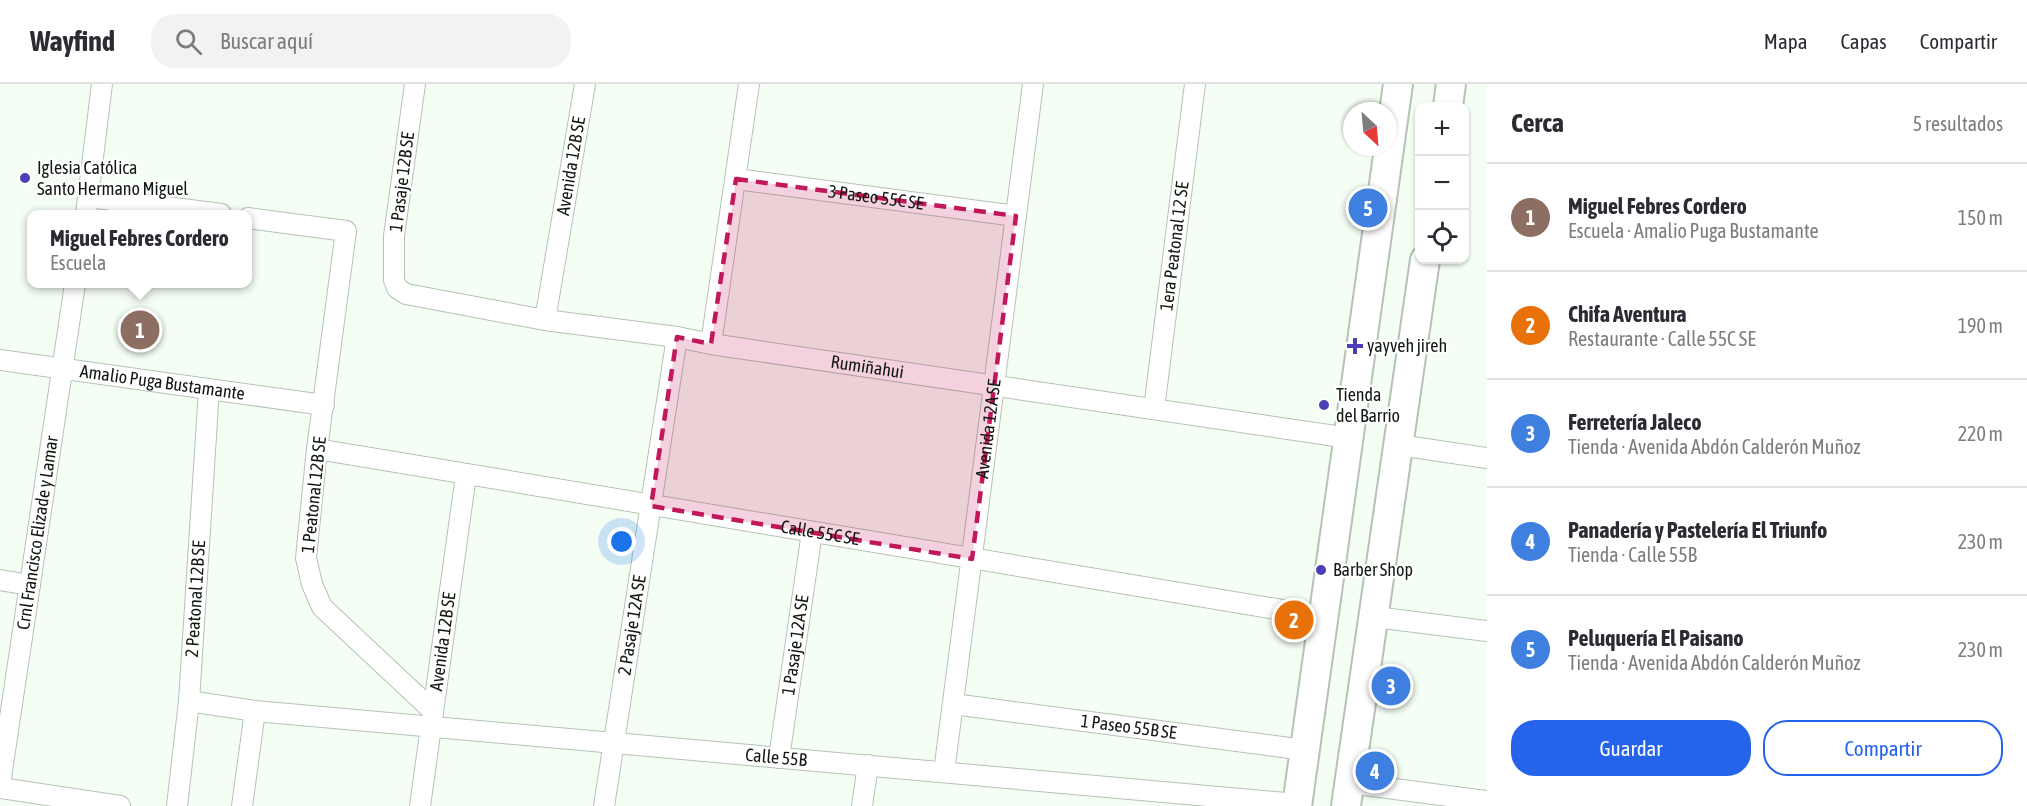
<!DOCTYPE html>
<html lang="es">
<head>
<meta charset="utf-8">
<style>
  :root { --surface:#fff; --page:#f2f2f3; --text:#2b2b33; --muted:#7c7c81; --line:#e1e1e2; --accent:#2563eb }
  body { margin:0; font-family:"Asap Condensed",sans-serif; background:var(--page); color:var(--text) }
  .controls { position:absolute; right:18px; top:18px; display:grid; overflow:hidden; border-radius:12px; box-shadow:0 2px 4px #0004 }
  .controls button { width:54px; height:54px; display:grid; place-items:center; padding:0; border:0; border-bottom:2px solid var(--line); background:var(--surface); color:var(--text); font:30px sans-serif }
  .compass { position:absolute; left:1343px; top:18px; width:54px; height:54px; border-radius:50%; background:var(--surface); box-shadow:0 2px 4px #0004; rotate:154deg }
  .you { position:absolute; left:622px; top:458px; width:21px; height:21px; margin:-15px; border:4px solid #fff; border-radius:50%; background:#1a73e8; box-shadow:0 0 0 9px #1a73e833 }
  .badge { display:grid; place-items:center; width:39px; height:39px; border-radius:50%; background:var(--accent); color:#fff; font-size:20px; font-weight:700 }
  .pin { position:absolute; translate:-50% -50%; border:3px solid #fff; box-shadow:0 2px 6px #0006 }
  .popup { position:absolute; left:27px; top:126px; width:225px; height:78px; box-sizing:border-box; display:grid; place-content:center; border-radius:12px; background:var(--surface); filter:drop-shadow(0 2px 4px #0005); font-size:20px; white-space:nowrap; color:var(--muted) }
  .popup b { font-size:22px; color:var(--text) }
  .popup::after { content:''; position:absolute; left:50%; top:100%; margin-left:-12px; border:12px solid transparent; border-top-color:var(--surface) }
  .list { margin:0; padding:0; list-style:none }
  h2 { display:flex; justify-content:space-between; align-items:center; height:78px; margin:0; padding:0 24px; font-size:26px }
  h2 small { font-size:20px; font-weight:400; color:var(--muted) }
  .list li { display:grid; grid-template-columns:39px 1fr auto; gap:18px; align-items:center; box-sizing:border-box; height:108px; padding:0 24px; border-top:2px solid var(--line) }
  .list b { display:block; font-size:22px; white-space:nowrap }
  .list p { margin:0; font-size:20px; white-space:nowrap; color:var(--muted) }
  .list em { font-size:20px; font-style:normal; color:var(--muted) }
  .actions { display:flex; gap:12px; padding:18px 24px }
  .actions a { flex:1; padding:14px 0; border:2px solid var(--accent); border-radius:24px; text-align:center; font-size:21px; color:var(--accent) }
  .actions .main { background:var(--accent); color:#fff }
  .icon { flex:none; width:33px; height:33px; fill:none; stroke:currentColor; stroke-width:2; stroke-linecap:round; stroke-linejoin:round }
  .map { position:relative; flex:none; width:1487px; height:722px; overflow:hidden }
  header { display:flex; align-items:center; gap:36px; box-sizing:border-box; height:84px; padding:0 30px; background:var(--surface); border-bottom:2px solid var(--line) }
  header strong { font-size:28px }
  nav { display:flex; gap:33px; margin-inline-start:auto; font-size:21px }
  .search { width:420px; height:54px; background:var(--page); display:flex; align-items:center; gap:15px; box-sizing:border-box; padding:0 21px; border-radius:24px; color:var(--muted); font-size:22px }
  main { display:flex }
  aside { flex:1; background:var(--surface) }
  .map>svg:first-child { display:block }
  .lines { fill:none; stroke-linecap:round; stroke-linejoin:round }
  .street-casing { stroke:#b4c3b4; stroke-width:22 }
  .secondary-casing { stroke:#b4c3b4; stroke-width:32 }
  .street { stroke:#fff; stroke-width:20 }
  .secondary { stroke:#fff; stroke-width:28 }
  .marked { fill:#c2185b; fill-opacity:0.2; stroke:#c2185b; stroke-width:4.5; stroke-dasharray:12 8; stroke-linejoin:round }
  .poi-dot { fill:#4a3fb6; stroke:#fff; stroke-width:2 }
  .labels { text-anchor:middle; stroke-width:4.5; stroke-linejoin:round; paint-order:stroke }
  .street-label { font-size:18px; fill:#121812; stroke:#fff }
  .poi-label { font-size:18px; fill:#121812; stroke:#fff; text-anchor:start }
</style>
</head>
<body>
<header>
<strong>Wayfind</strong>
<div class="search"><svg class="icon" aria-label="search" viewBox="0 0 24 24"><circle cx="10" cy="10" r="6"/><path d="M15 15l6 6"/></svg>Buscar aquí</div>
<nav><a>Mapa</a><a>Capas</a><a>Compartir</a></nav>
</header>
<main>
<div class="map">
<svg width="1487" height="722" viewBox="0 0 1487 722">
  <rect width="100%" height="100%" fill="#f5fef5"/>
  <g class="lines">
    <defs>
      <g id="street">
        <path id="s1" d="M 415,0 L 394,152 L 394,196 L 397,204 L 406,210 L 545,236 L 677,253 L 711,260 L 1349,354"/>
        <path id="s2" d="M 736,95 L 1016,132"/>
        <polyline points="89,113 221,130"/>
        <polyline points="86,130 102,0"/>
        <polyline points="248,134 346,147 317,365 306,474 312,500 322,523 432,626"/>
        <path id="s3" d="M 545,236 L 585,0"/>
        <polyline points="711,260 749,0"/>
        <path id="s4" d="M 0,276 L 324,321"/>
        <path id="s5" d="M 1154,325 L 1195,0"/>
        <polyline points="1399,361 1487,374"/>
        <path id="s6" d="M 317,365 L 1324,533"/>
        <polyline points="0,496 30,501"/>
        <polyline points="1375,533 1487,547"/>
        <path id="s7" d="M 189,617 L 255,627 L 1298,720"/>
        <path id="s8" d="M 953,620 L 1305,666"/>
        <path id="s9" d="M 779,674 L 812,448"/>
        <path id="s10" d="M 944,688 L 1033,0"/>
        <polyline points="1349,699 1487,717"/>
        <path id="s11" d="M 0,700 L 75,200"/>
        <polyline points="0,704 120,722"/>
        <path id="s12" d="M 177,722 L 189,617 L 209,305"/>
        <polyline points="242,722 255,627"/>
        <path id="s13" d="M 420,722 L 466,391"/>
        <path id="s14" d="M 604,722 L 677,253"/>
        <polyline points="862,722 868,681"/>
      </g>
      <g id="secondary">
        <polyline points="1448,22 1451,0"/>
        <polyline points="1297,722 1398,0"/>
        <polyline points="1346,722 1425,176"/>
      </g>
    </defs>
    <use href="#street" class="street-casing"/>
    <use href="#secondary" class="secondary-casing"/>
    <use href="#street" class="street"/>
    <use href="#secondary" class="secondary"/>
  </g>
  <path class="marked" d="M 736,95 L 1016,132 L 972,475 L 651,422 L 677,253 L 711,260 Z"/>
  <g class="poi-dot">
    <circle cx="25" cy="94" r="6"/>
    <path d="M1352 253h6v6h6v6h-6v6h-6v-6h-6v-6h6z"/>
    <circle cx="1324" cy="321" r="6"/>
    <circle cx="1321" cy="486" r="6"/>
  </g>
  <g class="labels">
    <g class="street-label">
      <text dy="6" stroke="none"><textPath href="#s3" startOffset="156">Avenida 12B SE</textPath></text>
      <text transform="translate(402 98) rotate(-83)" y="6">1 Pasaje 12B SE</text>
      <text dy="6" stroke="none"><textPath href="#s2" startOffset="141">3 Paseo 55C SE</textPath></text>
      <text dy="6" stroke="none"><textPath href="#s5" startOffset="164">1era Peatonal 12 SE</textPath></text>
      <text dy="6" stroke="none"><textPath href="#s1" startOffset="684">Rumiñahui</textPath></text>
      <text dy="6" stroke="none"><textPath href="#s4" startOffset="164">Amalio Puga Bustamante</textPath></text>
      <text dy="6" stroke="none"><textPath href="#s10" startOffset="346">Avenida 12A SE</textPath></text>
      <text transform="translate(314 411) rotate(-84)" y="6">1 Peatonal 12B SE</text>
      <text dy="6" stroke="none"><textPath href="#s11" startOffset="254">Crnl Francisco Elizade y Lamar</textPath></text>
      <text dy="6" stroke="none"><textPath href="#s6" startOffset="510">Calle 55C SE</textPath></text>
      <text dy="6" stroke="none"><textPath href="#s12" startOffset="208">2 Peatonal 12B SE</textPath></text>
      <text dy="6" stroke="none"><textPath href="#s14" startOffset="183">2 Pasaje 12A SE</textPath></text>
      <text dy="6" stroke="none"><textPath href="#s13" startOffset="166">Avenida 12B SE</textPath></text>
      <text dy="6" stroke="none"><textPath href="#s9" startOffset="114">1 Pasaje 12A SE</textPath></text>
      <text dy="6" stroke="none"><textPath href="#s8" startOffset="177">1 Paseo 55B SE</textPath></text>
      <text dy="6" stroke="none"><textPath href="#s7" startOffset="590">Calle 55B</textPath></text>
    </g>
    <g class="poi-label">
      <text x="37" y="90">Iglesia Católica<tspan x="37" dy="21">Santo Hermano Miguel</tspan></text>
      <text x="1367" y="268">yayveh jireh</text>
      <text x="1336" y="317">Tienda<tspan x="1336" dy="21">del Barrio</tspan></text>
      <text x="1333" y="492">Barber Shop</text>
    </g>
  </g>
</svg>
<div class="controls">
<button>+</button>
<button>−</button>
<button><svg class="icon" aria-label="locate" viewBox="0 0 24 24"><circle cx="12" cy="12" r="6"/><path d="M12 2v4M12 18v4M2 12h4M18 12h4"/></svg></button>
</div>
<svg class="compass" viewBox="-18 -18 36 36"><path d="M0-13l5 13h-10z" fill="#e53935"/><path d="M0 13l5-13h-10z" fill="#7c7c81"/></svg>
<div class="you"></div>
<div class="pin badge" style="left:140px;top:246px;background:#8d6e63">1</div>
<div class="popup"><b>Miguel Febres Cordero</b>Escuela</div>
<div class="pin badge" style="left:1294px;top:536px;background:#e8710a">2</div>
<div class="pin badge" style="left:1391px;top:602px;background:#3f7fe0">3</div>
<div class="pin badge" style="left:1375px;top:687px;background:#3f7fe0">4</div>
<div class="pin badge" style="left:1368px;top:124px;background:#3f7fe0">5</div>
</div>
<aside>
<h2>Cerca<small>5 resultados</small></h2>
<ul class="list">
<li><span class="badge" style="background:#8d6e63">1</span><div><b>Miguel Febres Cordero</b><p>Escuela · Amalio Puga Bustamante</p></div><em>150 m</em></li>
<li><span class="badge" style="background:#e8710a">2</span><div><b>Chifa Aventura</b><p>Restaurante · Calle 55C SE</p></div><em>190 m</em></li>
<li><span class="badge" style="background:#3f7fe0">3</span><div><b>Ferretería Jaleco</b><p>Tienda · Avenida Abdón Calderón Muñoz</p></div><em>220 m</em></li>
<li><span class="badge" style="background:#3f7fe0">4</span><div><b>Panadería y Pastelería El Triunfo</b><p>Tienda · Calle 55B</p></div><em>230 m</em></li>
<li><span class="badge" style="background:#3f7fe0">5</span><div><b>Peluquería El Paisano</b><p>Tienda · Avenida Abdón Calderón Muñoz</p></div><em>230 m</em></li>
</ul>
<div class="actions"><a class="main">Guardar</a><a>Compartir</a></div>
</aside>
</main>
</body>
</html>
